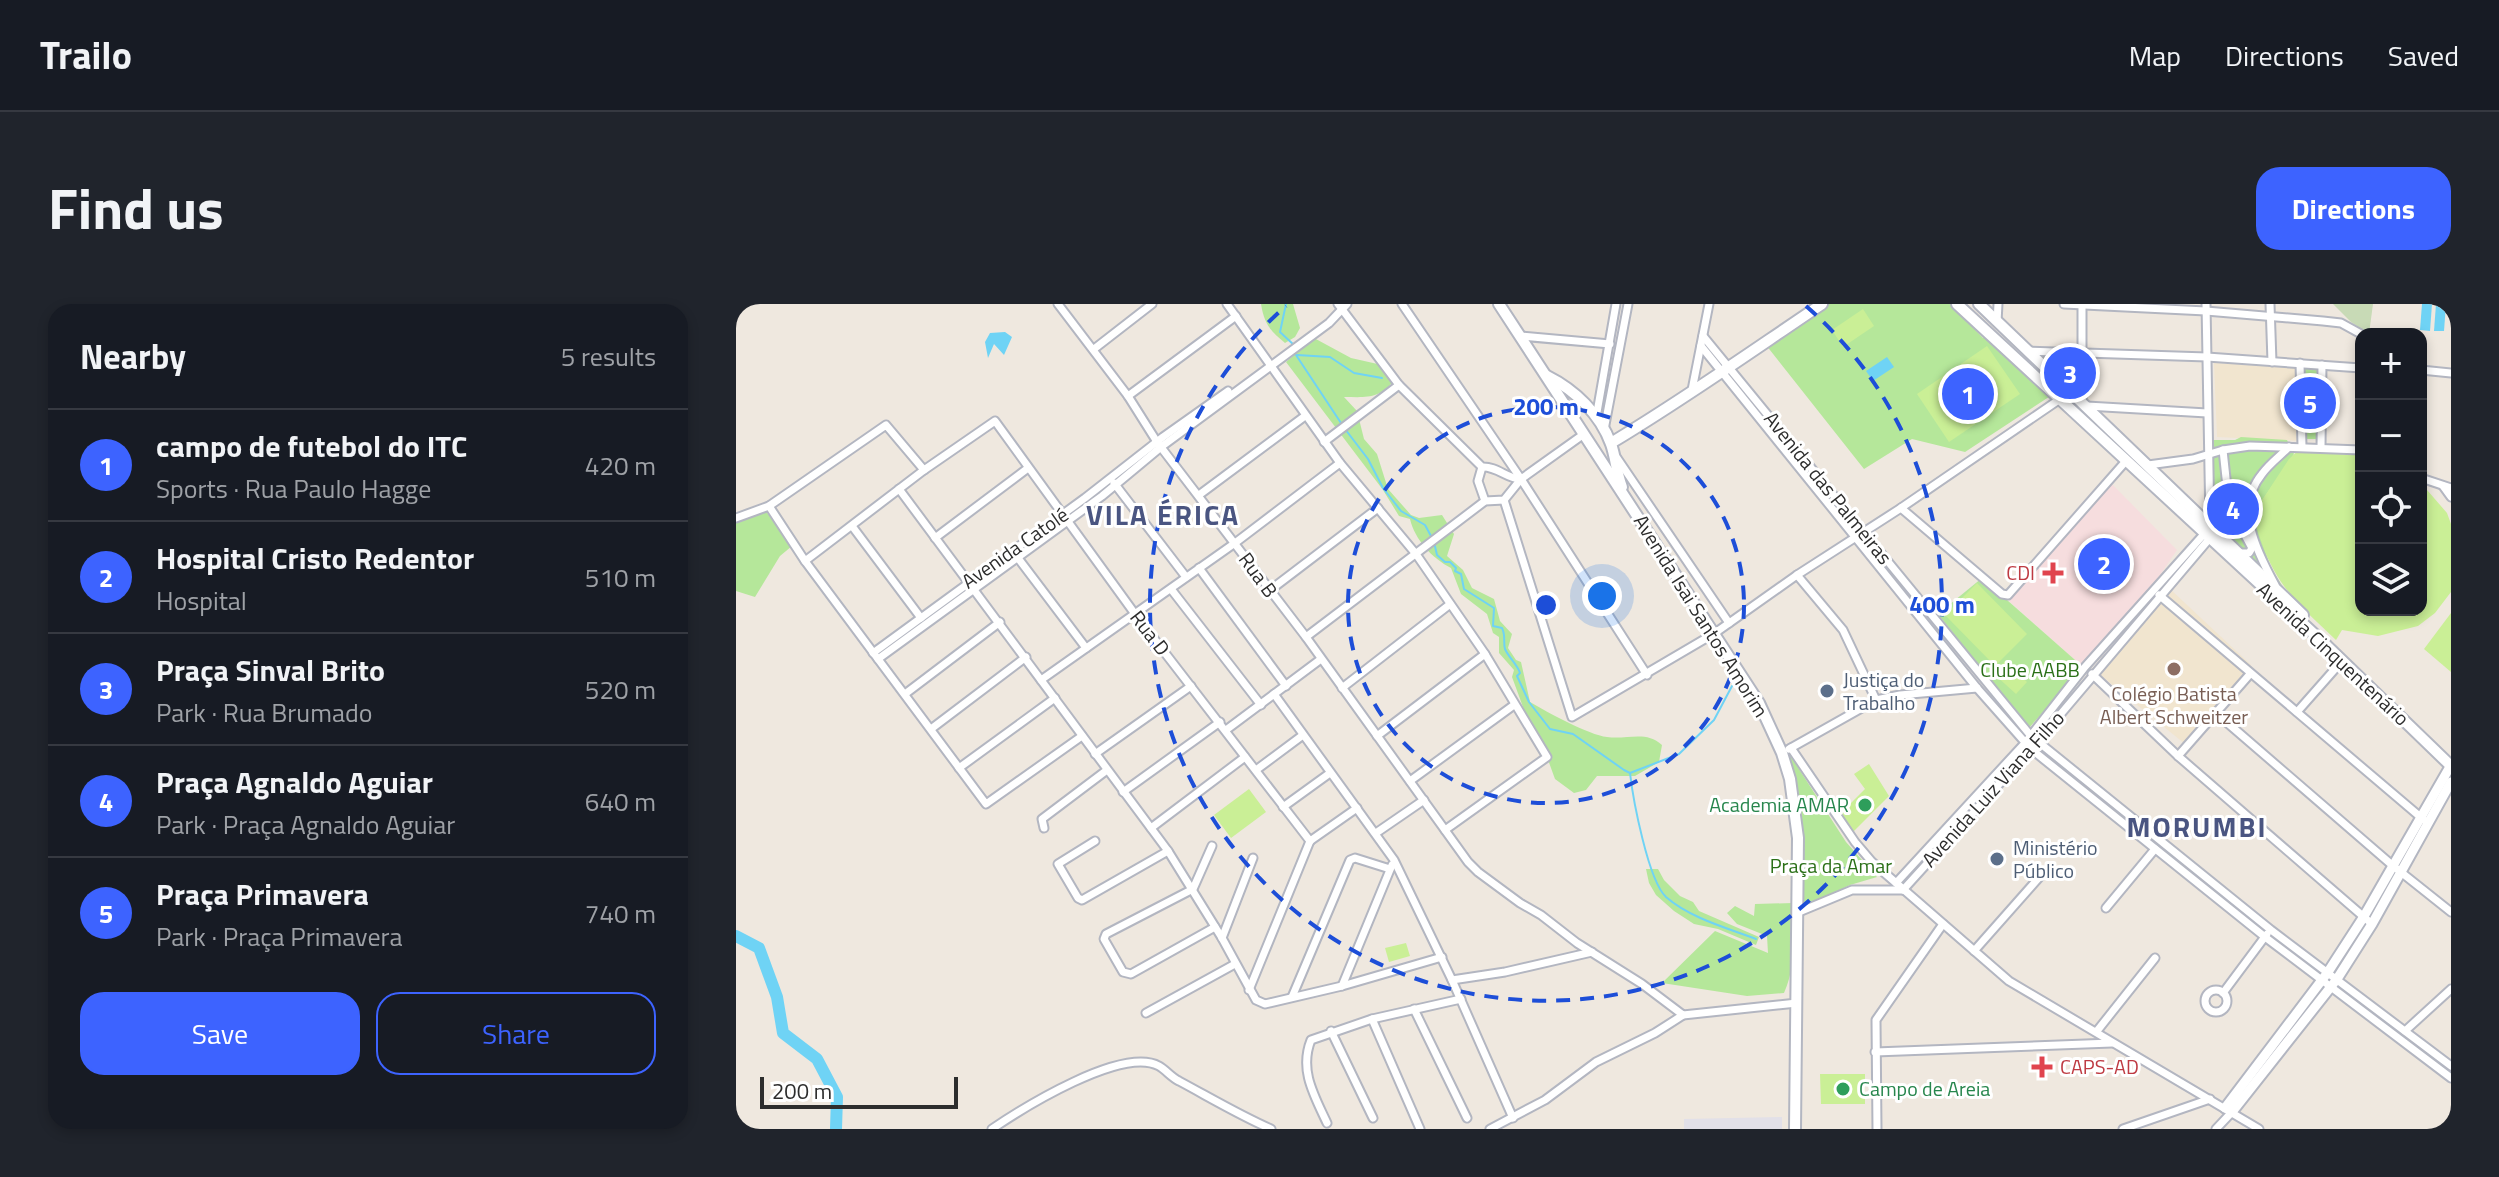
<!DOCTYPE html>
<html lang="en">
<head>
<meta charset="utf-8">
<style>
  :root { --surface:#171b24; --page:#20242c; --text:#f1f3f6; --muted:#9ea1a6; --line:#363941; --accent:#3d63ff }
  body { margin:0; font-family:"Titillium Web",sans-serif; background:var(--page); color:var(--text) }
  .controls { position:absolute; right:24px; top:24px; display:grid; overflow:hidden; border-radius:16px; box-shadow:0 4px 12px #0003 }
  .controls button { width:72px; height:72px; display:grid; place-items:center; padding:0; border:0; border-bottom:2px solid var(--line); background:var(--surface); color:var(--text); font:40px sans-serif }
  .scale { position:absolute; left:24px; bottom:20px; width:198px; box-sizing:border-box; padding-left:8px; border:4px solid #2d2d2d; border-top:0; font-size:22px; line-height:28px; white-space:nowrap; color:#2d2d2d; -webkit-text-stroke:6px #fff; paint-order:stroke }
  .you { position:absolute; left:866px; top:292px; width:28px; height:28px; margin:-20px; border:6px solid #fff; border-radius:50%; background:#1a73e8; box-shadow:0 0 0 12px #1a73e833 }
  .badge { display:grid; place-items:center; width:52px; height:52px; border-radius:50%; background:var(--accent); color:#fff; font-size:26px; font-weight:700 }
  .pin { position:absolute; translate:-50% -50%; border:4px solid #fff; box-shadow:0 2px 8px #0006 }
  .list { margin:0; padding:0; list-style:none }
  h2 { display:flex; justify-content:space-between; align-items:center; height:104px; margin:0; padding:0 32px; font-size:34px }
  h2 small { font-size:26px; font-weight:400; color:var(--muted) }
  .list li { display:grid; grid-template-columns:52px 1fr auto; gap:24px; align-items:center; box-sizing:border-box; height:112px; padding:0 32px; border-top:2px solid var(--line) }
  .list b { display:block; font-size:30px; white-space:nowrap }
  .list p { margin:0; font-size:26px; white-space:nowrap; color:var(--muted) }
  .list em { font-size:26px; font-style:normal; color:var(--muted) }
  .actions { display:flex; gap:16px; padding:24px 32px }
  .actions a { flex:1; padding:18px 0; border:2px solid var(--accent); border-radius:24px; text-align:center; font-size:28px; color:var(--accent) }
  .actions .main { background:var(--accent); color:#fff }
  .icon { flex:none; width:44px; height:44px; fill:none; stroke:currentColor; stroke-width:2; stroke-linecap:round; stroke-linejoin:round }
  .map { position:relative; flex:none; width:1715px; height:825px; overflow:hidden; border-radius:24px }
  header { display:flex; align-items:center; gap:48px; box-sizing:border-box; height:112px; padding:0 40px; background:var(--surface); border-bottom:2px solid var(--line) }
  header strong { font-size:38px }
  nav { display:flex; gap:44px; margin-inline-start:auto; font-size:28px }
  .intro { display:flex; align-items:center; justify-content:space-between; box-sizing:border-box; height:192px; padding:0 48px }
  h1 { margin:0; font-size:56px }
  .button { padding:20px 36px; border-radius:24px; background:var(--accent); color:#fff; font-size:28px; font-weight:700 }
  main { display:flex; gap:48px; padding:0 48px }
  aside { flex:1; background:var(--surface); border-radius:24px; box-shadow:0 4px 12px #0003 }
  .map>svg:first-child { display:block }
  .industrial { fill:#e2e0e8 }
  .education { fill:#f1e5cf }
  .medical { fill:#f6ddde }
  .green { fill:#b5e79a }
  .cemetery { fill:#c8dab6 }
  .pitch { fill:#caef96 }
  .water { fill:#6fd3f5 }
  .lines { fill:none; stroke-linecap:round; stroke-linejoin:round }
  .stream { stroke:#6fd3f5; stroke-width:2 }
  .river { stroke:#6fd3f5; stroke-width:12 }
  .minor-casing { stroke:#b3b6c1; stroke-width:11 }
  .tertiary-casing { stroke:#b3b6c1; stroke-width:13 }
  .secondary-casing { stroke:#b3b6c1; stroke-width:14 }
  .minor { stroke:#fff; stroke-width:7 }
  .tertiary { stroke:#fff; stroke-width:9 }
  .secondary { stroke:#fff; stroke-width:10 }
  .ring { fill:none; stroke:#1d4ed8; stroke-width:4; stroke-dasharray:14 10 }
  .health-dot { fill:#e0444e; stroke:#fff; stroke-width:3 }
  .education-dot { fill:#8d6e63; stroke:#fff; stroke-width:3 }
  .service-dot { fill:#5c6f8a; stroke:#fff; stroke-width:3 }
  .leisure-dot { fill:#2e9e5b; stroke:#fff; stroke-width:3 }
  .labels { text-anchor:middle; stroke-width:6; stroke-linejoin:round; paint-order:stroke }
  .street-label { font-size:20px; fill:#2d2d2d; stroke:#fff }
  .health-label { font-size:20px; fill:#be3a42; stroke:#fff; text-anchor:end }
  .park-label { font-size:20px; fill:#2b7018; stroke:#fff }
  .service-label { font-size:20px; fill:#4e5e75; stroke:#fff; text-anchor:start }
  .education-label { font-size:20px; fill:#785e54; stroke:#fff }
  .leisure-label { font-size:20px; fill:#27864d; stroke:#fff; text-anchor:end }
  .district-label { font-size:28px; font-weight:bold; letter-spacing:2px; fill:#4a5581; stroke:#fff }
  .centre { fill:#1d4ed8; stroke:#fff; stroke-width:4 }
  .ring-label { font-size:24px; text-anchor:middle; font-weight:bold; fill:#1d4ed8; stroke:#fff; stroke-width:6; stroke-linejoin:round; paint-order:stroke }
</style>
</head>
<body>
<header>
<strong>Trailo</strong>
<nav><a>Map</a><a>Directions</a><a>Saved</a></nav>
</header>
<div class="intro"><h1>Find us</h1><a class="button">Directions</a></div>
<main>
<aside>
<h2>Nearby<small>5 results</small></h2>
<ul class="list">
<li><span class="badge">1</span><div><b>campo de futebol do ITC</b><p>Sports · Rua Paulo Hagge</p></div><em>420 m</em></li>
<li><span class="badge">2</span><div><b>Hospital Cristo Redentor</b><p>Hospital</p></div><em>510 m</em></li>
<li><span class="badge">3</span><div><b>Praça Sinval Brito</b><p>Park · Rua Brumado</p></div><em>520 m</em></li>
<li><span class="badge">4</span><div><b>Praça Agnaldo Aguiar</b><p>Park · Praça Agnaldo Aguiar</p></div><em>640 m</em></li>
<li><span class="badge">5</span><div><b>Praça Primavera</b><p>Park · Praça Primavera</p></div><em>740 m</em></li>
</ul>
<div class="actions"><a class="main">Save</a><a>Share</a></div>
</aside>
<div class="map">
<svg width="1715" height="825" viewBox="0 0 1715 825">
  <rect width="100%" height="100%" fill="#efe8df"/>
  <polygon class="industrial" points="1046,813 1046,825 948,825 948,815"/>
  <g class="education">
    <polygon points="1478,59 1563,63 1565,137 1481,133"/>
    <polygon points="1434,285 1515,361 1449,440 1362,369"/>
  </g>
  <polygon class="medical" points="1374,178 1441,246 1422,274 1347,363 1273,297"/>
  <g class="green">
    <path d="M 525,0 L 557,0 L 564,24 L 559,33 L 549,39 C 534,27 528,19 525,0 Z"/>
    <polygon points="1090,0 1215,0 1247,34 1255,28 1319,89 1229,148 1176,135 1128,165 1030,41"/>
    <path d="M 578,34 L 615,54 L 646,61 L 659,75 C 643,96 630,93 608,93 L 621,107 L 628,135 L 641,150 L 652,185 L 675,211 L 683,214 L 706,211 L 718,230 L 711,252 L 727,266 L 736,284 L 758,295 L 764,317 L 776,330 L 772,344 L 780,356 L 785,358 L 794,398 C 811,408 853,431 871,433 C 891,436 910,426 926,441 L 923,458 L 899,472 L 861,472 L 850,486 L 838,489 L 819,475 L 811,453 L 791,414 L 776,373 L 778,366 L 763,349 L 763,333 L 757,329 L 751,310 L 725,290 L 715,264 C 696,254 679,236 674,215 L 663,212 L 647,186 L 550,58 Z"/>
    <polygon points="1298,45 1345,47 1345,90"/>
    <polygon points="1567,63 1582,63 1580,135 1569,135"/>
    <polygon points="1505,133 1551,136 1558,150 1517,210 1535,264 1549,286 1520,266 1475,217 1474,136 1499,136"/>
    <polygon points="29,206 56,242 44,252 19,293 0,287 0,214"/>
    <polygon points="1246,274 1347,363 1293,424 1202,310"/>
    <polygon points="1052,448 1110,538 1141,573 1114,581 1079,598 1068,598 1065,499"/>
    <polygon points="910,565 922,565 928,576 944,592 957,598 963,607 1023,633 1020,641 982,625 958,620 938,607 920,591 913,579"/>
    <path d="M 1057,599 C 1057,630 1061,660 1048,689 L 1011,692 L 926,679 L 979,627 L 1032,649 L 1031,632 L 1001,620 L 991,609 L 999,602 L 1018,612 L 1019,600 Z"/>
  </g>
  <polygon class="cemetery" points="1597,0 1637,0 1633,30 1615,18"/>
  <g class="pitch">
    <polygon points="1127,5 1138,22 1107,43 1096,26"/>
    <polygon points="1251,42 1284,90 1213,138 1181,90"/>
    <path d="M 1566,143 L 1625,146 L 1625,306 L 1685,306 L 1685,179 L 1711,209 L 1715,220 L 1715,288 L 1699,309 L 1682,322 L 1642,332 L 1606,326 L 1600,336 C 1553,292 1534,275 1517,210 L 1553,155 Z"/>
    <polygon points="1241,279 1291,330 1259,362 1209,311"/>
    <polygon points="1715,309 1715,368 1688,345"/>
    <polygon points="1269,357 1291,378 1280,390 1258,370"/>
    <polygon points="1133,460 1153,492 1117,528 1105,509 1129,485 1118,470"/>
    <polygon points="513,485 530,508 495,534 478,511"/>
    <polygon points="670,639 674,652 653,658 649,644"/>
    <polygon points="1084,770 1129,770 1129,800 1085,800"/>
  </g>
  <g class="water">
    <polygon points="1686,0 1696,0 1694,27 1684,26"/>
    <polygon points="1700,0 1710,0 1708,27 1698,27"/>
    <polygon points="269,28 276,33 268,51 258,40 252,54 249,38 254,29"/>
    <polygon points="1151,53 1158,63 1137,77 1130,67"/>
  </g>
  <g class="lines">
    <g class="stream">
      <polyline points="550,0 544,28 559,42"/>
      <polyline points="560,51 605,119"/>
      <polyline points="561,51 594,53 618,69 646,74"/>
      <polyline points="609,125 632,155 647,184 665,207 689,221 695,232"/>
      <path d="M 698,238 L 701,251 L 709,258 L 714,258 L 720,264 L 719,267 L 725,270 L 728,285 L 758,304 L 757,322 L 766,324 C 770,332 767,338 769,345 C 773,354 781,360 784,369 L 781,372 L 793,398 L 814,425 L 837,430 L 888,466 L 894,469 L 943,450 L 978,416 L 996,382"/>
      <path d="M 894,469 C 897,495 912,576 930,593 C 954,614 991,624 1020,635"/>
    </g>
    <polyline class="river" points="0,632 23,644 41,693 47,729 81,755 101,793 100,825"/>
    <defs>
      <g id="minor">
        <polyline points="322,0 392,92 421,138 570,333 732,558 742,568 784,599 805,611 841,639 906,680 947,711 1061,699"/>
        <polyline points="491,0 604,159 680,250 749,350 811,453 709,526"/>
        <path d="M 602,0 L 663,81 L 746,163 C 761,162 771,175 785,175"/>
        <polyline points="666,0 785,175 911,371"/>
        <polyline points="1328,0 1470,7 1587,17 1605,19 1625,30"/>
        <polyline points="1470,0 1474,221"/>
        <polyline points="1534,0 1536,58"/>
        <polyline points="1261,18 1262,0"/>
        <polyline points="784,32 874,40"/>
        <polyline points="967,32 1295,432 1535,626 1715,762"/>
        <polyline points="965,42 1241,384 1295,445 1529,633 1715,774"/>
        <polyline points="358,45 416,0"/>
        <polyline points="1292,47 1471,53 1625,64"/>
        <polyline points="1564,59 1566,143"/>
        <polyline points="1685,66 1715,69"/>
        <polyline points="956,86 973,0"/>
        <polyline points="392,92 500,12"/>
        <polyline points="1346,98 1346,0"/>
        <polyline points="1351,102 1471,109"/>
        <polyline points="860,114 880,0"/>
        <polyline points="868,126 892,0"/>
        <polyline points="588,138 663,81"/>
        <polyline points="1585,143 1586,61"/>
        <polyline points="1487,146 1493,202 1516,244 1513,249 1504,249"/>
        <polyline points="881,154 993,319"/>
        <polyline points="1412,161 1457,155 1487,146 1514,142 1625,146"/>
        <polyline points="746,163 742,177 749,197"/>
        <polyline points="1685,174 1715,184"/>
        <polyline points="378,179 450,273"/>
        <polyline points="1707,182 1715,193"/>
        <polyline points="163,185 432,547 486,634 520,696 529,700 606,682 706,653"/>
        <polyline points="463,191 569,112"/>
        <polyline points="768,196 836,413 979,329 1061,271 1165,204 1324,95"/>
        <polyline points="33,202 69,257 250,500 346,432"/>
        <polyline points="1165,204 1266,290 1272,291 1390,157"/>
        <polyline points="0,214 33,202 150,121 188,166"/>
        <polyline points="116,222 185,314"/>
        <polyline points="199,234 292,164"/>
        <polyline points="279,250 350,344"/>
        <polyline points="69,257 188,166 259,117 399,310 574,537"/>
        <polyline points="463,264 550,382"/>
        <polyline points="1061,271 1107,326 1140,396"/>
        <path d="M 1539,281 C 1521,248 1498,204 1526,170 C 1533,160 1544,152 1553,143"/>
        <polyline points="435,285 525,401"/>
        <polyline points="533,287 642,204"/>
        <polyline points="1423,291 1688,516"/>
        <polyline points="570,333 749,197 768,196 785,175 848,130"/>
        <polyline points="137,349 349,194 427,133 492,87"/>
        <polyline points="142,355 366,192 425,143 593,19 611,0"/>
        <polyline points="1356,370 1442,452 1636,620"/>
        <polyline points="305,376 499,239 604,159"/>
        <polyline points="606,384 713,301"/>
        <polyline points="169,390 264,318"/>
        <polyline points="538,390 658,556 716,676 777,814"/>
        <polyline points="1561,408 1606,357"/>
        <polyline points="1480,409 1656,561 1715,608"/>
        <polyline points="195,425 290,353"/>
        <polyline points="490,426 585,355"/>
        <polyline points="641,432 749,350"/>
        <polyline points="1055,444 1119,538 1136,558 1273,677 1523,825"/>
        <polyline points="1053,445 1140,396 1164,391 1241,384"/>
        <polyline points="359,450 455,382"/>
        <polyline points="1442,452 1514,370"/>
        <polyline points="223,464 319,394"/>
        <polyline points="520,466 567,431"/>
        <polyline points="674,477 778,401"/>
        <polyline points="387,488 484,418"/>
        <polyline points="547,503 594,469"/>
        <polyline points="308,524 306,515 371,466"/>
        <polyline points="415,524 509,453"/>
        <polyline points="640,529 688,496"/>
        <polyline points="359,537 322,560 342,594 346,596 432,547"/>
        <polyline points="574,537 621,504"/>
        <polyline points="476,542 457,585 370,630 368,635 387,668 395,670 479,623"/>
        <polyline points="1160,579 1289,439 1348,364 1469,229"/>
        <polyline points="1167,586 1295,445 1474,234"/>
        <polyline points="1370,604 1419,545"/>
        <polyline points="1063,608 1116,586 1167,586"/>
        <polyline points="486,634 517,554"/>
        <polyline points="1238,647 1307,569"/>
        <polyline points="716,676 769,668 856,648"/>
        <polyline points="606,682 656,561"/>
        <polyline points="513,686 574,537"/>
        <circle cx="1480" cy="697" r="11"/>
        <polyline points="1487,689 1531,630"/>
        <polyline points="556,693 614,556 619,554 654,565"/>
        <polyline points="678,705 731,814"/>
        <polyline points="410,709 499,660"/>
        <polyline points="636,715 684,825"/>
        <polyline points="595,727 637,814"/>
        <polyline points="1361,727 1419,654"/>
        <polyline points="1669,727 1715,685"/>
        <polyline points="1139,748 1376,739"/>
        <path d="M 591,819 C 578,791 563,766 575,736 L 636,715 L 725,695"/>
        <path d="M 256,825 C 287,804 386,742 423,762 C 430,766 435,773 443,777 C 473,793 503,811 535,825"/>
        <polyline points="754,825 809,796 860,758 919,729 947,711"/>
        <polyline points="1141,825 1140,716 1207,620"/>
        <polyline points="1387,825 1474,795"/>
        <polyline points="1480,825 1496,808"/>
      </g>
      <g id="tertiary">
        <polyline points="1489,804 1592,668 1627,614 1715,461"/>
        <polyline points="1496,808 1601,675 1636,620 1715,478"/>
      </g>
      <g id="secondary">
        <polyline points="763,0 1023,399 1046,449 1054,475 1062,534 1059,825"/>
        <polyline points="1221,0 1591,342 1715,462"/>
        <polyline points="1243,0 1567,311"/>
        <path d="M 811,72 C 839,86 864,110 875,140 C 880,154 880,168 886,183"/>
        <path d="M 875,139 C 947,96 1016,47 1086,0"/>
      </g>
    </defs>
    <use href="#minor" class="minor-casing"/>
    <use href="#tertiary" class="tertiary-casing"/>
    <use href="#secondary" class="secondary-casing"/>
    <use href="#minor" class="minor"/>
    <use href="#tertiary" class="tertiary"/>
    <use href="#secondary" class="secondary"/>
  </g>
  <g class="ring">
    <circle cx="810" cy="301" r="198"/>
    <path d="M1070 2A396 396 0 1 1 550 2"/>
  </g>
  <g class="health-dot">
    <path d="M1313 257h8v8h8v8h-8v8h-8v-8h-8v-8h8z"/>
    <path d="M1302 751h8v8h8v8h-8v8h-8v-8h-8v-8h8z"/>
  </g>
  <circle class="education-dot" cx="1438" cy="365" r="8"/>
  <g class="service-dot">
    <circle cx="1091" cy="387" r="8"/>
    <circle cx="1261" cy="555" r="8"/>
  </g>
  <g class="leisure-dot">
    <circle cx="1129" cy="501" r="8"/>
    <circle cx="1107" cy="785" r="8"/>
  </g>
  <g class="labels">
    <g class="street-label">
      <text transform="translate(1092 184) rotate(51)" y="7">Avenida das Palmeiras</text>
      <text transform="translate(279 244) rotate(-35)" y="7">Avenida Catolé</text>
      <text transform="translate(522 271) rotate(54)" y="7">Rua B</text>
      <text transform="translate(965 312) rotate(58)" y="7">Avenida Isai Santos Amorim</text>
      <text transform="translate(414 329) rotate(52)" y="7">Rua D</text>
      <text transform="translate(1597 350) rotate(43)" y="7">Avenida Cinquentenário</text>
      <text transform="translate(1257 485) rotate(-48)" y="7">Avenida Luiz Viana Filho</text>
    </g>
    <g class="health-label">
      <text x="1299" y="276">CDI</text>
      <text x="1324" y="770" text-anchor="start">CAPS-AD</text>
    </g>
    <g class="park-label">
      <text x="1294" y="373">Clube AABB</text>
      <text x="1095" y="569">Praça da Amar</text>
    </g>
    <g class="service-label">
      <text x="1107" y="383">Justiça do<tspan x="1107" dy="23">Trabalho</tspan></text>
      <text x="1277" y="551">Ministério<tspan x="1277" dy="23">Público</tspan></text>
    </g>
    <g class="education-label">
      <text x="1438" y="397">Colégio Batista<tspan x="1438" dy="23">Albert Schweitzer</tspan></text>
    </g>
    <g class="leisure-label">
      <text x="1113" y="508">Academia AMAR</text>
      <text x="1123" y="792" text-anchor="start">Campo de Areia</text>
    </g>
    <g class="district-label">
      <text x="427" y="221">VILA ÉRICA</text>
      <text x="1461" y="533">MORUMBI</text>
    </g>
  </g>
  <circle cx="810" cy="301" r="12" class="centre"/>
  <g class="ring-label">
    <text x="810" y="111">200 m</text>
    <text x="1206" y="309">400 m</text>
  </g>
</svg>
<div class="controls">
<button>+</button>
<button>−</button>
<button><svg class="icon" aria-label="locate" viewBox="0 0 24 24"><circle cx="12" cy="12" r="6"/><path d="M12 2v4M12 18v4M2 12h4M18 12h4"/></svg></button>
<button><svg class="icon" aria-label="layers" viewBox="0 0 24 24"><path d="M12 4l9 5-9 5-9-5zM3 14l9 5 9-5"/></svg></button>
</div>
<div class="scale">200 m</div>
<div class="you"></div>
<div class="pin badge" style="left:1232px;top:90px">1</div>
<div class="pin badge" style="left:1368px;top:260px">2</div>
<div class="pin badge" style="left:1334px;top:69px">3</div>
<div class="pin badge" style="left:1497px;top:205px">4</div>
<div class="pin badge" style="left:1574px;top:99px">5</div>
</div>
</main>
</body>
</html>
